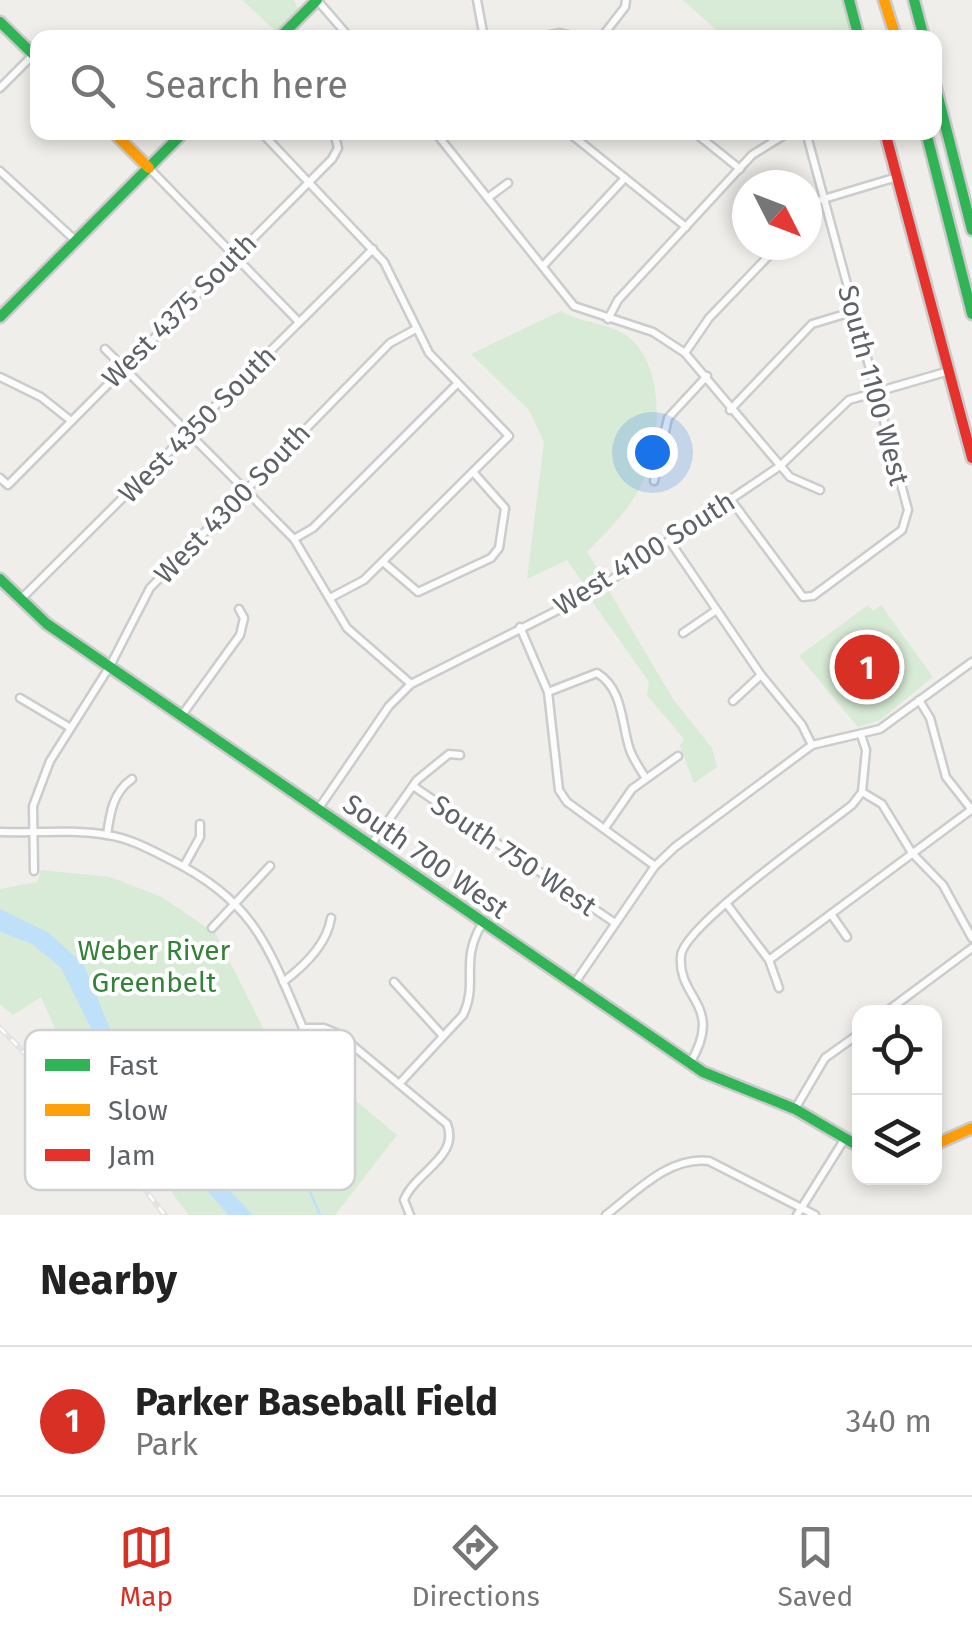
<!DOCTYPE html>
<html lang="en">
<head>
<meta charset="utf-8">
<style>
  :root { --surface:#fff; --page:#f6f6f6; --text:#222; --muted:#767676; --line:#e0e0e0; --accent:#d93025 }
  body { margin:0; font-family:"Fira Sans",sans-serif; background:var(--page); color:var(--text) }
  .controls { position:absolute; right:30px; bottom:30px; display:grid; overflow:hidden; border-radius:20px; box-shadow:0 5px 15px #0003 }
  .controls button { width:90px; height:90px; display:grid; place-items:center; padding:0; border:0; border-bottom:2px solid var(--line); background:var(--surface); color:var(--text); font:50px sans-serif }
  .compass { position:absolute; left:732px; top:170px; width:90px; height:90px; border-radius:50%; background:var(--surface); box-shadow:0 5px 15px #0003; rotate:132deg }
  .you { position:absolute; left:652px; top:452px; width:35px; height:35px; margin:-25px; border:8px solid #fff; border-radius:50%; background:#1a73e8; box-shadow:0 0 0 15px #1a73e833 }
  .badge { display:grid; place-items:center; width:65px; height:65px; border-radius:50%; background:var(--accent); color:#fff; font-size:32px; font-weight:700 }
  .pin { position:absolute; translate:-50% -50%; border:5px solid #fff; box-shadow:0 2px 10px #0006 }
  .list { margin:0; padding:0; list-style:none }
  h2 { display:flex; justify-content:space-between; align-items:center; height:130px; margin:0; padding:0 40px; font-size:42px }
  h2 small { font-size:32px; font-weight:400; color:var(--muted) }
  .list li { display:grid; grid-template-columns:65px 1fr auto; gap:30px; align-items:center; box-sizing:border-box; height:150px; padding:0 40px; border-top:2px solid var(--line) }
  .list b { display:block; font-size:38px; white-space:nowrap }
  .list p { margin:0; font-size:32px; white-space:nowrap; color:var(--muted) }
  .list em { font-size:32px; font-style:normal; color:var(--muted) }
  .icon { flex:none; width:55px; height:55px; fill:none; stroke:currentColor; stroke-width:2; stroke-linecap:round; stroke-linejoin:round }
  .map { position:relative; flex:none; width:972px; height:1215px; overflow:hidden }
  .search { position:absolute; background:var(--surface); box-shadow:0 5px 15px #0003; left:30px; right:30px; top:30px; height:110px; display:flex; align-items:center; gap:25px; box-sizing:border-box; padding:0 35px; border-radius:20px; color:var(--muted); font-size:38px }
  .sheet { height:280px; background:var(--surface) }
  nav { display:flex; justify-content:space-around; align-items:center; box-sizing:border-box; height:140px; border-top:2px solid var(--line); background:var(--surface); font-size:28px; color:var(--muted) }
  nav a { display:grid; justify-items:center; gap:5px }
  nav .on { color:var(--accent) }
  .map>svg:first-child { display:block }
  .green { fill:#d8ebd6 }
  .water { fill:#bfe0f9 }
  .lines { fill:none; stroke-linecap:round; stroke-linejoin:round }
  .stream { stroke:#bfe0f9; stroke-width:2.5 }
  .street-casing { stroke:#cbcccc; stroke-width:11 }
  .fast-casing { stroke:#cacacb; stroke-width:15 }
  .slow-casing { stroke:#cacacb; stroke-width:15 }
  .jam-casing { stroke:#cacacb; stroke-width:15 }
  .street { stroke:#fdfcfc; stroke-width:6 }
  .fast { stroke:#30b455; stroke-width:10 }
  .slow { stroke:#ff9f0a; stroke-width:10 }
  .jam { stroke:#e5322d; stroke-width:10 }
  .rail-casing { stroke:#e4e4e4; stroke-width:6 }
  .rail { stroke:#fff; stroke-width:2.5; stroke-dasharray:8; stroke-linecap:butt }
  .labels { text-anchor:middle; stroke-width:8; stroke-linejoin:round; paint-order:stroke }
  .street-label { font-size:28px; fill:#5f6368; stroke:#fff }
  .park-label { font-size:28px; fill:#348238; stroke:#fff }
  .key { fill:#fff; stroke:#cfd0d2; stroke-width:2.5 }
  .key-label { font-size:28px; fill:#5f6368 }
</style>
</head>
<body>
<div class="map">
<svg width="972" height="1215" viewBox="0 0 972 1215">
  <rect width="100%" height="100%" fill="#efeeea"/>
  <g class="green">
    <polygon points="242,0 294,0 299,10 277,32"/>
    <polygon points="683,0 846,0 859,37 724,37"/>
    <path d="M 561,311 C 580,323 608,323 626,335 C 665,363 662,438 644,479 C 632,507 608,531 587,552 L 601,574 L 585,586 L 567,560 L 527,579 L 544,442 L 529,410 L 471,354 Z"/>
    <polygon points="609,591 673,699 712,748 717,767 694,783 680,746 684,739 647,695 649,682 592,601"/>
    <polygon points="868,605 873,611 881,605 933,677 880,720 858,727 799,656"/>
    <polygon points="41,870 110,877 162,897 216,934 266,1034 300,1054 397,1135 335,1215 253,1215 184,1144 139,1084 120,1053 84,965 0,909 0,889 37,882"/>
    <polygon points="0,932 32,944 61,968 125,1097 228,1215 189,1215 69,1059 41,997 13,1015 0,1004"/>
  </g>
  <polygon class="water" points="0,909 49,933 84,965 120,1053 139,1084 184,1144 253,1215 228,1215 125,1097 61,968 32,944 0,932"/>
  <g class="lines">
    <polyline class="stream" points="238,1032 276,1084 294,1118 301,1170 320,1215"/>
    <defs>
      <g id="street">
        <polyline points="317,0 350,38"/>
        <polyline points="477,0 484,38"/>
        <polyline points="536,38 560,33 583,38"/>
        <polyline points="601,38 625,7 626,0"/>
        <polyline points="0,88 33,55"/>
        <polyline points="261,132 384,262 429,353 509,436 364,580 330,598"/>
        <polyline points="435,132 574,306 653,332 685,353 790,477 820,490"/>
        <polyline points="568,132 686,227"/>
        <polyline points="694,132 740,169"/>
        <polyline points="149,168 299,322"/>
        <polyline points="0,171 75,240"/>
        <polyline points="489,197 508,183"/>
        <polyline points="807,204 897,177"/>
        <polyline points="543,266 625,178"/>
        <polyline points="608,319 618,300 752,155 789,132"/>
        <polyline points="105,349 294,539 347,628 411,684"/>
        <polyline points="685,353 709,318 779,245"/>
        <polyline points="0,377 41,397 70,420"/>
        <polyline points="730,410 812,324 855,311"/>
        <polyline points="0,478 8,485 332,159 338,148 334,132"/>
        <polyline points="654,481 668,418 707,376"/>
        <polyline points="731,500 803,597 813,596 902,530 908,510 806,132"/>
        <polyline points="294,539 313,528 457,384"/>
        <polyline points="669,540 761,675 802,725 812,745"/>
        <polyline points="383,562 418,592 491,558 499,548 505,508 473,472"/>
        <polyline points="21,599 373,249"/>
        <polyline points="520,627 548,692 559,790 567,802 655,866"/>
        <polyline points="683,633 715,611"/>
        <path d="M 548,692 L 597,673 C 623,689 621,721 629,747 C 632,758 639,767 645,777"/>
        <polyline points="20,698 69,727"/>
        <polyline points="919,700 930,718 946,777 972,810"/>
        <polyline points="733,701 761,675"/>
        <polyline points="182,715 240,635 244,618 239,609"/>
        <polyline points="861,735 866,750 862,792 882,804 912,853 943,885 972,938"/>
        <polyline points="413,786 615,923"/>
        <polyline points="319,808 389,706 411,684 590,594 780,466 849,400 949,371"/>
        <polyline points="605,828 632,789 678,756"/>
        <path d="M 0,832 C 35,833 73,829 107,835 C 130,838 151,850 171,860 C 255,902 268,946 303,1028 L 296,1051"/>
        <path d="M 107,835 C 110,813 113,792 132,779"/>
        <polyline points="371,845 417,780 449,754 460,755"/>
        <polyline points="184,866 200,837 200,824"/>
        <polyline points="34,871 33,806 50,761 110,666 150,588 390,343 414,330"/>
        <polyline points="726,903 769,960 779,988"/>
        <polyline points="831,914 847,937"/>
        <polyline points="212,928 270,866"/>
        <polyline points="769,960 971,810"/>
        <path d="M 283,982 C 303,967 327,945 331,918"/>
        <polyline points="394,982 443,1036"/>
        <polyline points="574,984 655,866 675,847 812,745 880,729 972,662"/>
        <polyline points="886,1012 972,948"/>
        <path d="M 303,1028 L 324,1028 L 339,1034 L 447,1124 C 460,1157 415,1172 404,1200 L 410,1215"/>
        <path d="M 690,1063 C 725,1005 677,999 681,956 C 683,926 822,829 852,805 L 862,792"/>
        <path d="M 399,1084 L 463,1015 C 479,982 459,962 482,924"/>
        <polyline points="795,1109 825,1058 860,1033"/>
        <path d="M 606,1215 C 636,1192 669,1156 709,1161 L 815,1215"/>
        <polyline points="797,1215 844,1140"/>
      </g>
      <g id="fast">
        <polyline points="849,0 859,38"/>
        <polyline points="914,0 924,38"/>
        <polyline points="0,22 38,59"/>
        <polyline points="279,38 317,0"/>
        <polyline points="934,81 972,230"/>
        <polyline points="926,132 972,314"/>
        <polyline points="0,317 184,132"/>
        <polyline points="0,579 47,624 703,1072 795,1109 860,1147"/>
      </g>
      <g id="slow">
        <polyline points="884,0 896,38"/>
        <polyline points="113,132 149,168"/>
        <polyline points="934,1145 972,1128"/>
      </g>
      <polyline id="jam" points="885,132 972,458"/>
    </defs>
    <use href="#street" class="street-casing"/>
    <use href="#fast" class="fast-casing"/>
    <use href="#slow" class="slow-casing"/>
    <use href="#jam" class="jam-casing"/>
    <use href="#street" class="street"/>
    <use href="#fast" class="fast"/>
    <use href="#slow" class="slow"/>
    <use href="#jam" class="jam"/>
    <defs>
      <polyline id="rail" points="0,1028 82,1111 165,1215"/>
    </defs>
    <use href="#rail" class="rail-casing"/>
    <use href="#rail" class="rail"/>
  </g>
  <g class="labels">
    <g class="street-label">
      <text transform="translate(179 310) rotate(-45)" y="10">West 4375 South</text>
      <text transform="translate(874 385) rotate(75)" y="10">South 1100 West</text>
      <text transform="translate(197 424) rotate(-45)" y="10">West 4350 South</text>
      <text transform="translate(232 503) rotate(-46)" y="10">West 4300 South</text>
      <text transform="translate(644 553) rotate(-32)" y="10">West 4100 South</text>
      <text transform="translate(514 855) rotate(34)" y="10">South 750 West</text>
      <text transform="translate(426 856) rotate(35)" y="10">South 700 West</text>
    </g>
    <g class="park-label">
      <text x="154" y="960">Weber River<tspan x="154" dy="32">Greenbelt</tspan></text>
    </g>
  </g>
  <rect x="25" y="1030" width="330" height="160" rx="15" class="key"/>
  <rect x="45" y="1059" width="45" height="12" fill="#30b455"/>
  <rect x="45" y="1104" width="45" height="12" fill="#ff9f0a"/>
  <rect x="45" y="1149" width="45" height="12" fill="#e5322d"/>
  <g class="key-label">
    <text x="108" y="1075">Fast</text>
    <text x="108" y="1120">Slow</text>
    <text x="108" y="1165">Jam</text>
  </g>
</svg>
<div class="controls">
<button><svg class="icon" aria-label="locate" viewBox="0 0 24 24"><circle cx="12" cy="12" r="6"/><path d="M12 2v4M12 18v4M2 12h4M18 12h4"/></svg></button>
<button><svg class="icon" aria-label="layers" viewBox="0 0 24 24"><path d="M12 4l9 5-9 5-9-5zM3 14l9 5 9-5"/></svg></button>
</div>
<svg class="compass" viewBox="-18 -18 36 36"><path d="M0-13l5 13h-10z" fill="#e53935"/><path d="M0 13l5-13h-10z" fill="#767676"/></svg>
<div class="you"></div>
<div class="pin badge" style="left:867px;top:667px">1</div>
<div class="search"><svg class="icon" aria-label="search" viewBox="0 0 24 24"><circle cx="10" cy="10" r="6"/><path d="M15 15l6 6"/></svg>Search here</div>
</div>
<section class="sheet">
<h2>Nearby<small></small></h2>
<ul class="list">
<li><span class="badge">1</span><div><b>Parker Baseball Field</b><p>Park</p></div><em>340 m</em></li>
</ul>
</section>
<nav>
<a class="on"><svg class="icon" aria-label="map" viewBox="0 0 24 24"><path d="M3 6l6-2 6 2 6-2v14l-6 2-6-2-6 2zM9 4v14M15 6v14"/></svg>Map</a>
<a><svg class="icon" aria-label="directions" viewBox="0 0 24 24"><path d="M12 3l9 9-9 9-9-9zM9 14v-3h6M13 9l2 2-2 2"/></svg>Directions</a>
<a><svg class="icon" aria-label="saved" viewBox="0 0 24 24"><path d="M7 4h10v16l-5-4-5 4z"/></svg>Saved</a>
</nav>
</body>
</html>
